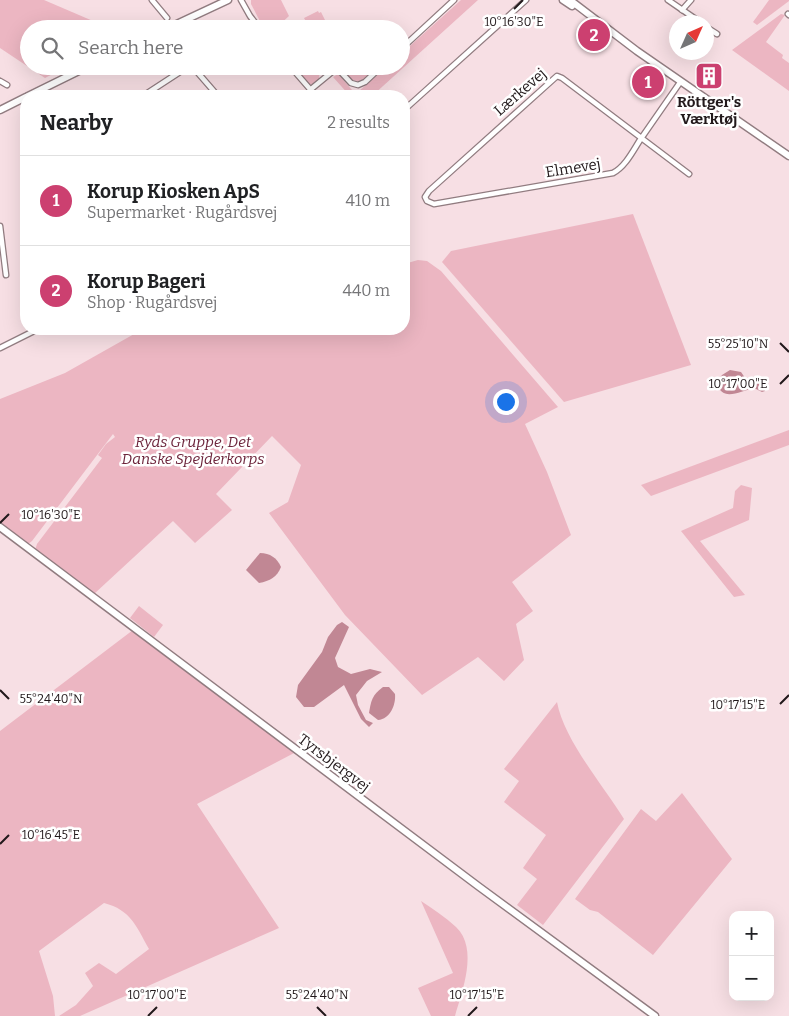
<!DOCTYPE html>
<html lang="en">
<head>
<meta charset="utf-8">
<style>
  :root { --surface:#fff; --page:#f6f6f6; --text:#202124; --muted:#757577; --line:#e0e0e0; --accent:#cc4070 }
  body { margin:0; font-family:Bitter,serif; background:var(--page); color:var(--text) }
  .controls { position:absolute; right:15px; bottom:15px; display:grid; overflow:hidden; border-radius:10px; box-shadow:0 5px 20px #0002 }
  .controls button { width:45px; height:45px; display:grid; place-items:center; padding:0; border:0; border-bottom:1px solid var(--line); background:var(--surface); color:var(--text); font:25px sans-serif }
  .compass { position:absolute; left:669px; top:15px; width:45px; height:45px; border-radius:50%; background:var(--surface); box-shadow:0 5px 20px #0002; rotate:45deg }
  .you { position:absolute; left:505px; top:401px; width:18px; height:18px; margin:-12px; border:4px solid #fff; border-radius:50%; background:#1a73e8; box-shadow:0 0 0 8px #1a73e833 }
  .badge { display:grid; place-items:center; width:32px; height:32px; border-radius:50%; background:var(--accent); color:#fff; font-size:16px; font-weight:700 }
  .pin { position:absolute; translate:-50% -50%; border:2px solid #fff; box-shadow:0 1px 5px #0006 }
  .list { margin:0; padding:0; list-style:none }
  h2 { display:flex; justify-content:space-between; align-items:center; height:65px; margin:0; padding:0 20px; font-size:21px }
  h2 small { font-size:16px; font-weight:400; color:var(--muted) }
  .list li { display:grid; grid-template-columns:32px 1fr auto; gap:15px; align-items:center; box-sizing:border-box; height:90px; padding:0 20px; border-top:1px solid var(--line) }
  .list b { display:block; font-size:19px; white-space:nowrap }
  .list p { margin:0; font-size:16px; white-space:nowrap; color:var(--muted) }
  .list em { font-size:16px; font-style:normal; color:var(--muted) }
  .icon { flex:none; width:28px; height:28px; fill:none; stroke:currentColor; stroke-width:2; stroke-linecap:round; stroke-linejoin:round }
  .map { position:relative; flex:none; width:789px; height:1016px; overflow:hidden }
  .search { position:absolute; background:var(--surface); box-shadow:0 5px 20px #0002; left:20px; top:20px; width:390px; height:55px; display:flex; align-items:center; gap:12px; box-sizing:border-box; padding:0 18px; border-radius:28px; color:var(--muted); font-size:19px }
  .panel { position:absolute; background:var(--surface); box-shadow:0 5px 20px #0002; left:20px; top:90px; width:390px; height:245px; border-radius:20px }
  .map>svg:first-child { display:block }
  .green { fill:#ecb6c2 }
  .water { fill:#c18794 }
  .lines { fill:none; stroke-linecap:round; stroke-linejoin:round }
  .street-casing { stroke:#917c80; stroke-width:7 }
  .secondary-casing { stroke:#917c80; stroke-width:9 }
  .street { stroke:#fff; stroke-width:4.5 }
  .secondary { stroke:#fff; stroke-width:6 }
  .ticks { fill:none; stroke:#22191b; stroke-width:2 }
  .labels { text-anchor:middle; stroke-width:5; stroke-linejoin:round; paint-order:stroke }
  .street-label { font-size:15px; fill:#22191b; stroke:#fff }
  .poi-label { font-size:15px; font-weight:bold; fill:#22191b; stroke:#fff }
  .park-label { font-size:15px; font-style:italic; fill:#6c243b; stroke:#fff }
  .ticks-label { font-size:12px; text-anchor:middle; fill:#22191b; stroke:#fff; stroke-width:5; stroke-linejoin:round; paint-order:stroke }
</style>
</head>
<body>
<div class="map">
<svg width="789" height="1016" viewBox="0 0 789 1016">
  <rect width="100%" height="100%" fill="#f7dfe4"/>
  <g class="green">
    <polygon points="0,0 44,0 93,21 94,26 115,25 118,29 29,29 29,66 68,66 45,78 0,48"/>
    <polygon points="251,0 281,0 289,16 275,29 264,29 251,4"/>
    <polygon points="461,0 478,0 372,96 350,96 333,77 338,74 352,90 359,91 388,66 401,66 401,54"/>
    <polygon points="769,0 789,0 789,1 757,25 753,22"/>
    <polygon points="318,11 319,13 321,12 327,24 317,29 310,29 304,18"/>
    <polygon points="781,14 785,15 766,42 783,55 782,58 789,63 789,91 732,50"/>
    <polygon points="294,66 320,66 319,80 313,84 309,84"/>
    <path d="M 343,66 L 377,66 C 369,74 360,88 349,77 C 346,74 344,71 343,66 Z"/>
    <polygon points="633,214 691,365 564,402 442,262 451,251"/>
    <polygon points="418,260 427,261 441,271 558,407 525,424 547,472 571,535 512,582 533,611 516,624 524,660 504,681 478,657 422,695 345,615 269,513 288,502 301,465 272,436 216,494 232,510 195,543 173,521 94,594 35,550 37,544 102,458 98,455 106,444 115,437 113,434 32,541 28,544 0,523 0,399 65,373 143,329 404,329 404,264"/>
    <polygon points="789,430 789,445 651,496 641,485"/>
    <polygon points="741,485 752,488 749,520 700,541 745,595 734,597 681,531 733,508 735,491"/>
    <polygon points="139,606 163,625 154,637 130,618"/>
    <path d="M 133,630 L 296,752 L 197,804 L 279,928 L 80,1016 L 59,1016 L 76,1005 L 93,986 L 85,973 L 99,963 L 116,974 L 149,949 C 136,926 131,910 104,903 L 39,951 L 53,996 L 55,1016 L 0,1016 L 0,731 Z"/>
    <path d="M 557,702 C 564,740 603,785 624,819 L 543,925 L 517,905 L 537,879 L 523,868 L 546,835 L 504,802 L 519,781 L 504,769 Z"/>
    <polygon points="682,793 732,859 653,955 598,912 590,910 575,899 641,809 656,821"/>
    <path d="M 421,901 C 433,909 445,917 456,927 C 479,949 462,991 455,1016 L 431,1016 L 418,988 L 453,973 Z"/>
  </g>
  <g class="water">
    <path d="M 730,370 L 741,372 C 747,380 747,384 758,381 L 764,388 L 765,391 L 762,392 L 754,388 C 740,391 721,403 717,382 L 722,375 Z"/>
    <path d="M 260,553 C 270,553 277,558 281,567 C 277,577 270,581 259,583 L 246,570 Z"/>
    <polygon points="342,622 349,627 335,658 338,667 351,674 370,669 382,672 367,681 356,695 358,705 366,720 373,723 369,727 361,719 344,685 314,707 304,707 296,697 298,685 322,652 328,637 337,625"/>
    <path d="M 383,687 L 389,687 L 395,694 C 396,705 390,719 378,720 L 369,713 C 371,701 372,695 383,687 Z"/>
  </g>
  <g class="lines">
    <defs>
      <g id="street">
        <polyline points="152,0 167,18"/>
        <polyline points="241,0 250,16 260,29"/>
        <polyline points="668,0 700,22"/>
        <polyline points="682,10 691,0"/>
        <polyline points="788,14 789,15"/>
        <polyline points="706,27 717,34"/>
        <polyline points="401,49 454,0"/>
        <polyline points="192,66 218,96"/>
        <polyline points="290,66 316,96"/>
        <polyline points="337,68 351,83 358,85 365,82 382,66"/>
        <polyline points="0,81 7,85"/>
        <path d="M 681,81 C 667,101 654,120 640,140 C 633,151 625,167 613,173 L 434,204 L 427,201 L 425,197 L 429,191 L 557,76 L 562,78 L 689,174"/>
        <polyline points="310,90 338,67"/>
        <polyline points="143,96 189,66"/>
        <polyline points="243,96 246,94"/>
        <polyline points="404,110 526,0"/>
        <polyline points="0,226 6,275"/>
        <polyline points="0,348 38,329"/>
      </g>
      <g id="secondary">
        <polyline points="563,0 572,6"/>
        <polyline points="570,0 637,51 789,156"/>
        <polyline points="166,29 228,0"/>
        <polyline points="28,96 89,66"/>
        <polyline points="0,110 26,97"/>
        <polyline points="0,527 478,886 655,1016"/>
      </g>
    </defs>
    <use href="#street" class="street-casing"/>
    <use href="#secondary" class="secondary-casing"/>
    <use href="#street" class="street"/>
    <use href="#secondary" class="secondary"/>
  </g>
  <path class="ticks" d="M 514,9 L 523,0M 780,343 L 789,352M 780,384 L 789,375M 0,523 L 9,514M 0,690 L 9,699M 780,704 L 789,695M 0,844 L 9,835M 317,1007 L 326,1016M 148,1016 L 157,1007M 468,1016 L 477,1007"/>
  <defs>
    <symbol id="building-square" viewBox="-11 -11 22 22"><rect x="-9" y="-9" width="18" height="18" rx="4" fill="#cc4070" stroke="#fff"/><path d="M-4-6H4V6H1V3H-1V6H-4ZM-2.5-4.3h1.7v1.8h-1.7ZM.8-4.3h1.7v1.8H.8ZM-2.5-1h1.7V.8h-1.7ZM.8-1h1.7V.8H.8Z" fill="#fff"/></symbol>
  </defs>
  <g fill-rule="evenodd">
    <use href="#building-square" x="693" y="60" width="32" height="32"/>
  </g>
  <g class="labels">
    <g class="street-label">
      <text transform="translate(520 92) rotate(-41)" y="5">Lærkevej</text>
      <text transform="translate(573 168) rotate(-9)" y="5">Elmevej</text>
      <text transform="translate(334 763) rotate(37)" y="5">Tyrsbjergvej</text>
    </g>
    <g class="poi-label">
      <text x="709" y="107">Röttger's<tspan x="709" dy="17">Værktøj</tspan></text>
    </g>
    <g class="park-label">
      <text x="193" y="447">Ryds Gruppe, Det<tspan x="193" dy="17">Danske Spejderkorps</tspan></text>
    </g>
  </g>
  <g class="ticks-label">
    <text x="514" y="26">10°16'30"E</text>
    <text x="738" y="348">55°25'10"N</text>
    <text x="738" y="388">10°17'00"E</text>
    <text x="51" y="519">10°16'30"E</text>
    <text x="51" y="703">55°24'40"N</text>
    <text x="738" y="709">10°17'15"E</text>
    <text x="51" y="839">10°16'45"E</text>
    <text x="157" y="999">10°17'00"E</text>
    <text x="477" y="999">10°17'15"E</text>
    <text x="317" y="999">55°24'40"N</text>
  </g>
</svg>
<div class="controls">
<button>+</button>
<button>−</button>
</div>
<svg class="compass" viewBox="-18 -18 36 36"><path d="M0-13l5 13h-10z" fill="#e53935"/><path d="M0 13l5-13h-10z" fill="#757577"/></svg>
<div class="you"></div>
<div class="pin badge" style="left:648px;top:82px">1</div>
<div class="pin badge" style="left:594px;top:35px">2</div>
<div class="search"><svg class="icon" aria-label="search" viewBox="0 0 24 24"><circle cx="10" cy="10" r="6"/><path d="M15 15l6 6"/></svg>Search here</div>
<section class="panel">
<h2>Nearby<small>2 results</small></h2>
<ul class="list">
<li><span class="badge">1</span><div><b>Korup Kiosken ApS</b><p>Supermarket · Rugårdsvej</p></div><em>410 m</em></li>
<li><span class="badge">2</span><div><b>Korup Bageri</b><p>Shop · Rugårdsvej</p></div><em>440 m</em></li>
</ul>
</section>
</div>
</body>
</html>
